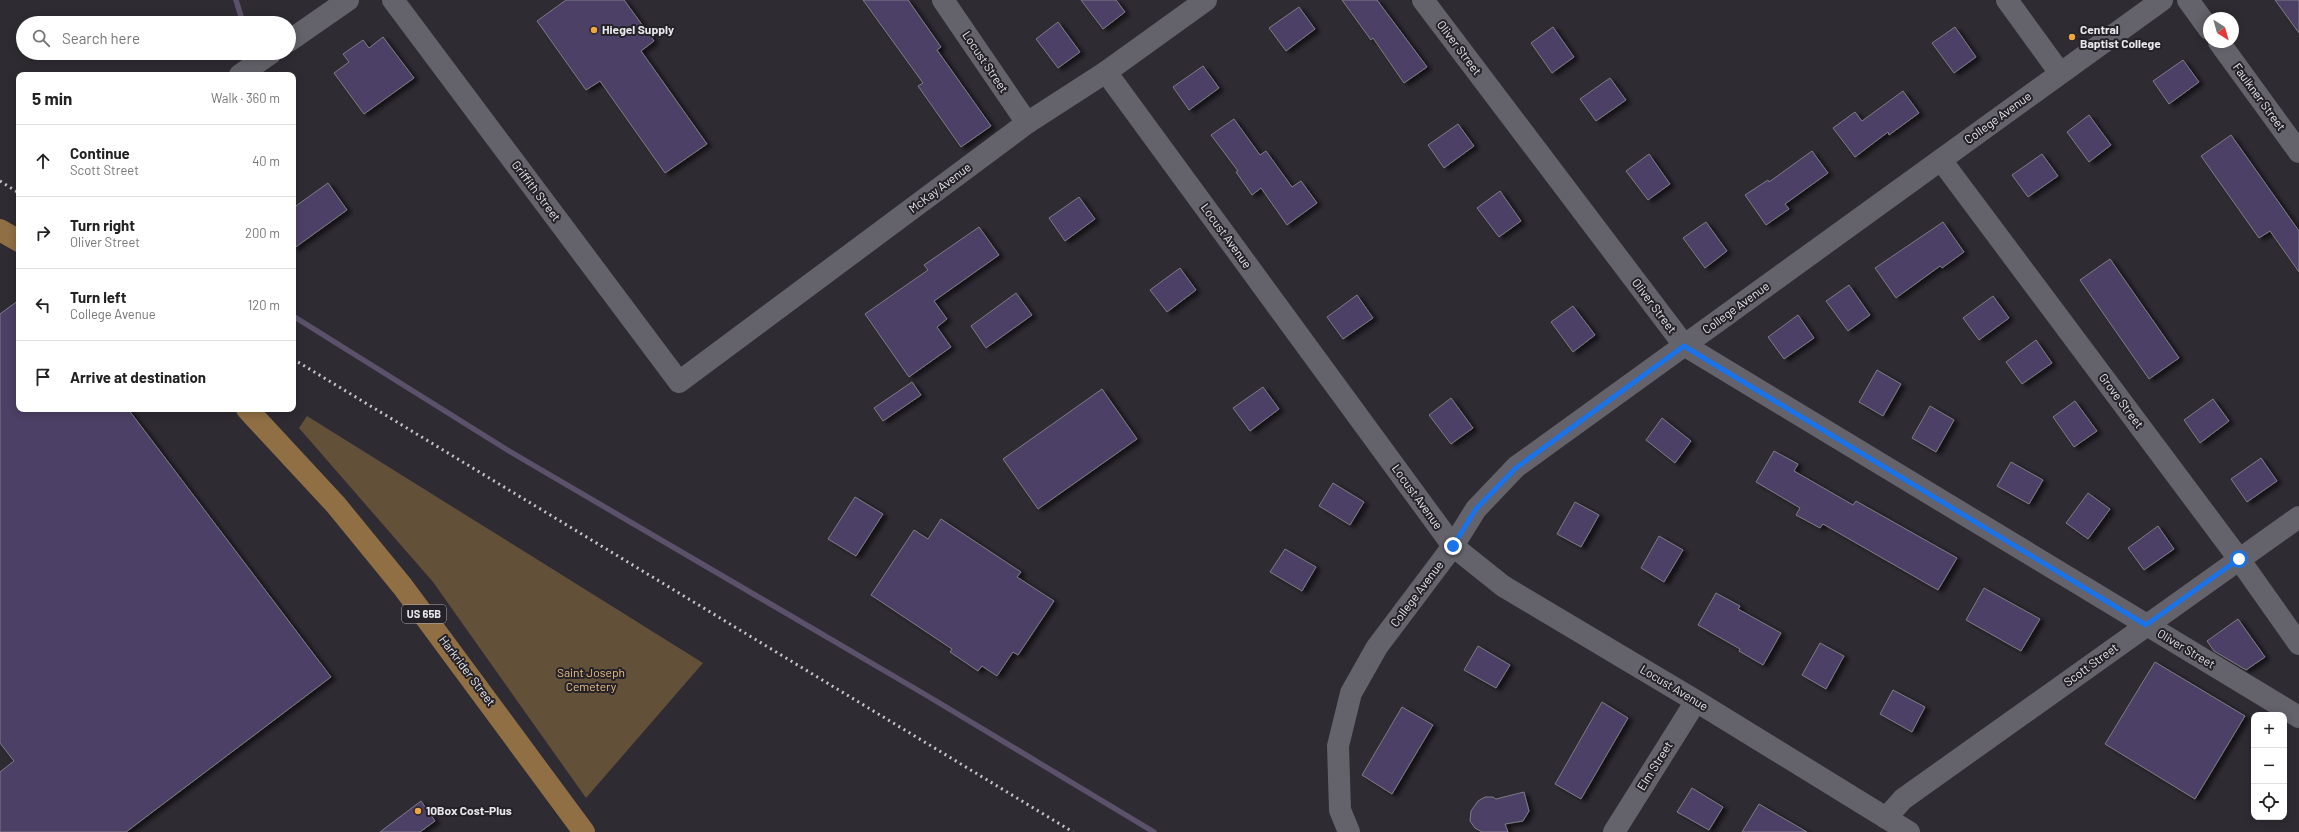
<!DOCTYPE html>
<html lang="en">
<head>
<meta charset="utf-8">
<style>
  :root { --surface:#fff; --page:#f2f2f2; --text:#222; --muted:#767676; --line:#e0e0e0 }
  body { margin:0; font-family:Barlow,sans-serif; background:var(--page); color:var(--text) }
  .controls { position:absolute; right:12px; bottom:12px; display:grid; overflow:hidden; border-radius:8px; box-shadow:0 2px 10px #0003 }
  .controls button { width:36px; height:36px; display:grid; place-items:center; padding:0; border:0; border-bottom:1px solid var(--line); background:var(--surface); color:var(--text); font:20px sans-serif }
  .compass { position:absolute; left:2203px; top:12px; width:36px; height:36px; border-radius:50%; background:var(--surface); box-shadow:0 2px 10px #0003; rotate:143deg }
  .stop { position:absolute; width:12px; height:12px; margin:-9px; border:3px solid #1a73e8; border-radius:50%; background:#fff }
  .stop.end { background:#1a73e8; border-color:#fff; box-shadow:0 1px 4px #0008 }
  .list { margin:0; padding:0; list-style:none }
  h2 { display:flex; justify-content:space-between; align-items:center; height:52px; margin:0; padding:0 16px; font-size:17px }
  h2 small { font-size:13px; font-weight:400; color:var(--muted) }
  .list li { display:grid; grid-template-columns:26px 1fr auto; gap:12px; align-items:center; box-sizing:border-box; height:72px; padding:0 16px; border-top:1px solid var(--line) }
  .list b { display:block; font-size:15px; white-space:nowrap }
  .list p { margin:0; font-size:13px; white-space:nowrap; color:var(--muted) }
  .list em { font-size:13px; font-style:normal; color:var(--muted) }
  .icon { flex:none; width:22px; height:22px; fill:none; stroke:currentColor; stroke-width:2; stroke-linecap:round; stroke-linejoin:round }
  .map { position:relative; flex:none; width:2299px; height:832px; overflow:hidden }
  .search { position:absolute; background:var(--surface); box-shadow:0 2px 10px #0003; left:16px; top:16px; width:280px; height:44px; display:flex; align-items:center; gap:10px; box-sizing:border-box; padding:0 14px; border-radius:22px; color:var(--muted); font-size:15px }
  .panel { position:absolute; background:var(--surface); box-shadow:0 2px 10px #0003; left:16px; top:72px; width:280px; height:340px; border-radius:8px }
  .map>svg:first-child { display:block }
  .green { fill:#625039 }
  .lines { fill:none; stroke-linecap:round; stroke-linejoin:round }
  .stream { stroke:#5b516a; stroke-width:5.5 }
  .building { fill:#4e4066; stroke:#7d7b83; filter:url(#shadow) }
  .minor { stroke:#64626a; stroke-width:22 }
  .major { stroke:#906f45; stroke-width:22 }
  .rail { stroke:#c6c5c9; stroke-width:3; stroke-dasharray:2 4; stroke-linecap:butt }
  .route { stroke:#1a73e8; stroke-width:5 }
  .poi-dot { fill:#f0a63f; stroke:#242228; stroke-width:1.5 }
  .labels { text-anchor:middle; stroke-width:4; stroke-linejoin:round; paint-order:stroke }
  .shield { fill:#242228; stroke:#aeadb1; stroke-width:1 }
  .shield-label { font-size:11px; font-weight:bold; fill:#e9e8ec }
  .poi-label { font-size:12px; font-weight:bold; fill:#e9e8ec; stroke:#242228; text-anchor:start }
  .street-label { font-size:12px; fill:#e9e8ec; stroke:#242228 }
  .park-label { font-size:12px; fill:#f0bf83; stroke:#242228 }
</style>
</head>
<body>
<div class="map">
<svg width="2299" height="832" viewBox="0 0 2299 832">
  <defs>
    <filter id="shadow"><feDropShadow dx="4.5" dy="2.5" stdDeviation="2" flood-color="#0009"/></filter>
  </defs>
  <rect width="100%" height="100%" fill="#2e2b32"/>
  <polygon class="green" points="307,416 703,663 586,798 433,582 299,428"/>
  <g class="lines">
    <g class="stream">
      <polyline points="236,0 243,23"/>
      <polyline points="293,316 509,451 926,695 1154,832"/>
    </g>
  </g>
  <g class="building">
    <polygon points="566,0 624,0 654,41 641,51 707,144 665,173 600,81 586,90 537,21"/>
    <polygon points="863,0 908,0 941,47 937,50 991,126 961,147 918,86 923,83"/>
    <polygon points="1081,0 1116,0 1125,12 1103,29"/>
    <polygon points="1342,0 1377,0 1427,67 1404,83 1373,38 1371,40"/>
    <polygon points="2275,0 2299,0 2299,33"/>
    <polygon points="1299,7 1315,29 1286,51 1269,28"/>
    <polygon points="1058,22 1080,52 1058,68 1036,39"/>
    <polygon points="1553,27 1574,57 1552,73 1531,43"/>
    <polygon points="1955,27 1976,57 1954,73 1932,43"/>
    <polygon points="383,37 414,78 364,114 334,73 349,62 343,54 363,40 369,48"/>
    <polygon points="2183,60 2199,82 2169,104 2153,81"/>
    <polygon points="1203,66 1219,88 1189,110 1173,87"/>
    <polygon points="1610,78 1626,100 1596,121 1580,99"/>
    <polygon points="1903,91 1919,113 1889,135 1888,132 1855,157 1833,128 1855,112 1862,121"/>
    <polygon points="2089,115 2111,145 2089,162 2067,132"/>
    <polygon points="1234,119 1260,155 1266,151 1292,187 1301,181 1317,203 1287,225 1261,188 1252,195 1236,172 1238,171 1211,135"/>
    <polygon points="1458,124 1474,146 1444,168 1428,145"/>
    <polygon points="2231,135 2299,231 2299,272 2270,231 2259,238 2201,156"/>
    <polygon points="1812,151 1828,173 1785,204 1789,209 1766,225 1745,195 1768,180 1769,182"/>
    <polygon points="1649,154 1670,184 1648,200 1626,171"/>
    <polygon points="2042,154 2058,176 2028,197 2012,175"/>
    <polygon points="328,183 347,210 293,249 293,208"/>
    <polygon points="1500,191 1521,221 1499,237 1477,208"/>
    <polygon points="1079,197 1095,219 1065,241 1049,218"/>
    <polygon points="1706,222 1727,251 1705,268 1683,238"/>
    <polygon points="1943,222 1964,252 1942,268 1940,266 1896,298 1875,268"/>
    <polygon points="979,227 999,255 934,301 947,319 937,327 951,347 909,377 865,314 928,270 924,265"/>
    <polygon points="2110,259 2179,358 2149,379 2080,280"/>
    <polygon points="1180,268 1196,290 1167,312 1150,290"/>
    <polygon points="1849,285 1870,315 1848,331 1826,301"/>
    <polygon points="1016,293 1032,315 986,348 971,326"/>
    <polygon points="1357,295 1373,318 1343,339 1327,317"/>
    <polygon points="1993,296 2009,318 1979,340 1963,318"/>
    <polygon points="19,300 19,409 128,409 331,677 126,832 0,832 0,772 14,761 0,743 0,314"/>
    <polygon points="1573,306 1595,335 1573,352 1551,322"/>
    <polygon points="1798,315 1814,338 1784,359 1768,337"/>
    <polygon points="2036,340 2052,363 2022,384 2006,362"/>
    <polygon points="1877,370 1901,384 1883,416 1859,402"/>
    <polygon points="912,382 921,395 883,421 874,408"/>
    <polygon points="1263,387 1279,409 1250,431 1233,408"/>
    <polygon points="1102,389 1137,439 1038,509 1003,459"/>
    <polygon points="1451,398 1473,428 1451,444 1429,415"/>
    <polygon points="2213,399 2229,421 2200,443 2184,420"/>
    <polygon points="2075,401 2097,431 2074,447 2053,417"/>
    <polygon points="1930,406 1954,420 1936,452 1912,438"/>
    <polygon points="1662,418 1691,441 1675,463 1646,440"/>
    <polygon points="1774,451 1798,464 1794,471 1853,505 1856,501 1957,558 1938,590 1823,524 1820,528 1796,515 1800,508 1756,482"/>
    <polygon points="2261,458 2277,481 2247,502 2231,479"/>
    <polygon points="2011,462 2043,480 2029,504 1997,486"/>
    <polygon points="1333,483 1364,502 1350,525 1319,506"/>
    <polygon points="2088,493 2110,509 2088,539 2066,523"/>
    <polygon points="855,497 883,514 856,556 828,539"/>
    <polygon points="1575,502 1599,515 1581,547 1557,534"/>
    <polygon points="941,519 1021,572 1017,577 1054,601 1018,655 1013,652 997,676 982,666 978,671 950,652 952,649 871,595 914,530 928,539"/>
    <polygon points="2158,526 2174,549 2144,570 2128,548"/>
    <polygon points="1659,536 1683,550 1664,582 1641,568"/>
    <polygon points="1285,549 1316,567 1302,591 1270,572"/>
    <polygon points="1984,588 2040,619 2021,651 1966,620"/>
    <polygon points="1716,593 1740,606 1738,609 1781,633 1763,665 1739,651 1740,649 1698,625"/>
    <polygon points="2238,619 2265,657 2246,670 2214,651 2207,641"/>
    <polygon points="1820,643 1844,656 1826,689 1802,675"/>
    <polygon points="1478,646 1510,665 1496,688 1464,670"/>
    <polygon points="2155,662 2245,716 2195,799 2105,744"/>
    <polygon points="1893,690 1925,707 1912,732 1880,714"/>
    <polygon points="1602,702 1628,718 1581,799 1555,784"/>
    <polygon points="1402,707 1433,725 1392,794 1362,775"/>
    <polygon points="1692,788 1723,807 1709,830 1677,812"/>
    <polygon points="1524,792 1529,811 1523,821 1505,824 1508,832 1482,832 1475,828 1470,821 1471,811 1478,801 1485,797 1493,797 1496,799"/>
    <polygon points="421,801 435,821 420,832 380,832"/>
    <polygon points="1759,804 1807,832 1742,832"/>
  </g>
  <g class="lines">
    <g class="minor">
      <polyline points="393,0 679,382 1027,123 1106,72 1206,0"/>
      <polyline points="943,0 1027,123"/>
      <polyline points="1423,0 1684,345 2299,717"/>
      <polyline points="2007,0 2060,73"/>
      <polyline points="2188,0 2209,29"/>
      <polyline points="289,41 348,0"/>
      <polyline points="2219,42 2299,152"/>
      <polyline points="1106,72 1453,546 1503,586 1696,701 1909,832"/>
      <polyline points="240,75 271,53"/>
      <polyline points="1941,160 2239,559 2299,644"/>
      <polyline points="1886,818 1903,799 2299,517"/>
      <polyline points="1349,832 1340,810 1338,746 1351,693 1377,647 1453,546 1476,509 1516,467 2162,0"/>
      <polyline points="1614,832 1696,701"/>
    </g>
    <g class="major">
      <polyline points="0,230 19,241"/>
      <polyline points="247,409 336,505 403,587 584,832"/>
    </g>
    <g class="rail">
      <polyline points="0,181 19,193"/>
      <polyline points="293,359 1073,832"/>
    </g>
  </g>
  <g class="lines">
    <polyline class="route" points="1453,546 1476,509 1516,468 1684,346 2146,625 2239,559"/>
  </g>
  <g class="poi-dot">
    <circle cx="594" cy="30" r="4"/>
    <circle cx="2072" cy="37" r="4"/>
    <circle cx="418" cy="811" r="4"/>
  </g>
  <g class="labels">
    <rect class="shield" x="402" y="605" width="44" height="18" rx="3"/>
    <g class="shield-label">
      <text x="424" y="618">US 65B</text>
    </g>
    <g class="poi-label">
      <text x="602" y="34">Hiegel Supply</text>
      <text x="2080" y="34">Central<tspan x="2080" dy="14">Baptist College</tspan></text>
      <text x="426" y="815">10Box Cost-Plus</text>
    </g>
    <g class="street-label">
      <text transform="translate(1459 48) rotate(53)" y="4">Oliver Street</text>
      <text transform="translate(985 62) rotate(56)" y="4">Locust Street</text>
      <text transform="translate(2259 97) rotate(54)" y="4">Faulkner Street</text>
      <text transform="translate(1998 118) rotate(-36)" y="4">College Avenue</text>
      <text transform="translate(940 188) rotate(-37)" y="4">McKay Avenue</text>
      <text transform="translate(536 191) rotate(53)" y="4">Griffith Street</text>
      <text transform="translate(1226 236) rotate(54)" y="4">Locust Avenue</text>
      <text transform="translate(1654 306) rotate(53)" y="4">Oliver Street</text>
      <text transform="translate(1736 308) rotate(-36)" y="4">College Avenue</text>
      <text transform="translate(2121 401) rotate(53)" y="4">Grove Street</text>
      <text transform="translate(1417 497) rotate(54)" y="4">Locust Avenue</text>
      <text transform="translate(1417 594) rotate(-53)" y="4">College Avenue</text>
      <text transform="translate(2186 649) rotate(31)" y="4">Oliver Street</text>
      <text transform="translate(2091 665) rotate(-36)" y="4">Scott Street</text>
      <text transform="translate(467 671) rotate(53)" y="4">Harkrider Street</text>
      <text transform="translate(1674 688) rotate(31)" y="4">Locust Avenue</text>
      <text transform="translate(1655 766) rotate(-58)" y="4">Elm Street</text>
    </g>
    <g class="park-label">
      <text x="591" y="677">Saint Joseph<tspan x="591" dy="14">Cemetery</tspan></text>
    </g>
  </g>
</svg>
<div class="controls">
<button>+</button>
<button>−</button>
<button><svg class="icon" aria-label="locate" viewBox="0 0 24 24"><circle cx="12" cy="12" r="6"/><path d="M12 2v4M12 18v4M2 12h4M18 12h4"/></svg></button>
</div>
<svg class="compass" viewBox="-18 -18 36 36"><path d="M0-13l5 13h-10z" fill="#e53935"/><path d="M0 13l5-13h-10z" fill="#767676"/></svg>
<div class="stop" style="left:2239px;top:559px"></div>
<div class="stop end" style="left:1453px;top:546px"></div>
<div class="search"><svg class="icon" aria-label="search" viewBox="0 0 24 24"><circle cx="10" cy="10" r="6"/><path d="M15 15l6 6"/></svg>Search here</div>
<section class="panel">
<h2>5 min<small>Walk · 360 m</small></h2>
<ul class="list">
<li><svg class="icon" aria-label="ahead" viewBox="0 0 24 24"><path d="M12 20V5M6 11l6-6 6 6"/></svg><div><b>Continue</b><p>Scott Street</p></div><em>40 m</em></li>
<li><svg class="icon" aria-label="right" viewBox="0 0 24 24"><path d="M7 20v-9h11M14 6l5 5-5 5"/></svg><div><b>Turn right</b><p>Oliver Street</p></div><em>200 m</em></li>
<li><svg class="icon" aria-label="left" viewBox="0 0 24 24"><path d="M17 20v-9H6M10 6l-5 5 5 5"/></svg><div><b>Turn left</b><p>College Avenue</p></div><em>120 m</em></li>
<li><svg class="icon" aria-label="arrive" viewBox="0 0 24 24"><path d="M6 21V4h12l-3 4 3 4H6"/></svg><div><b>Arrive at destination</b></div></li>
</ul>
</section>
</div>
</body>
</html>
